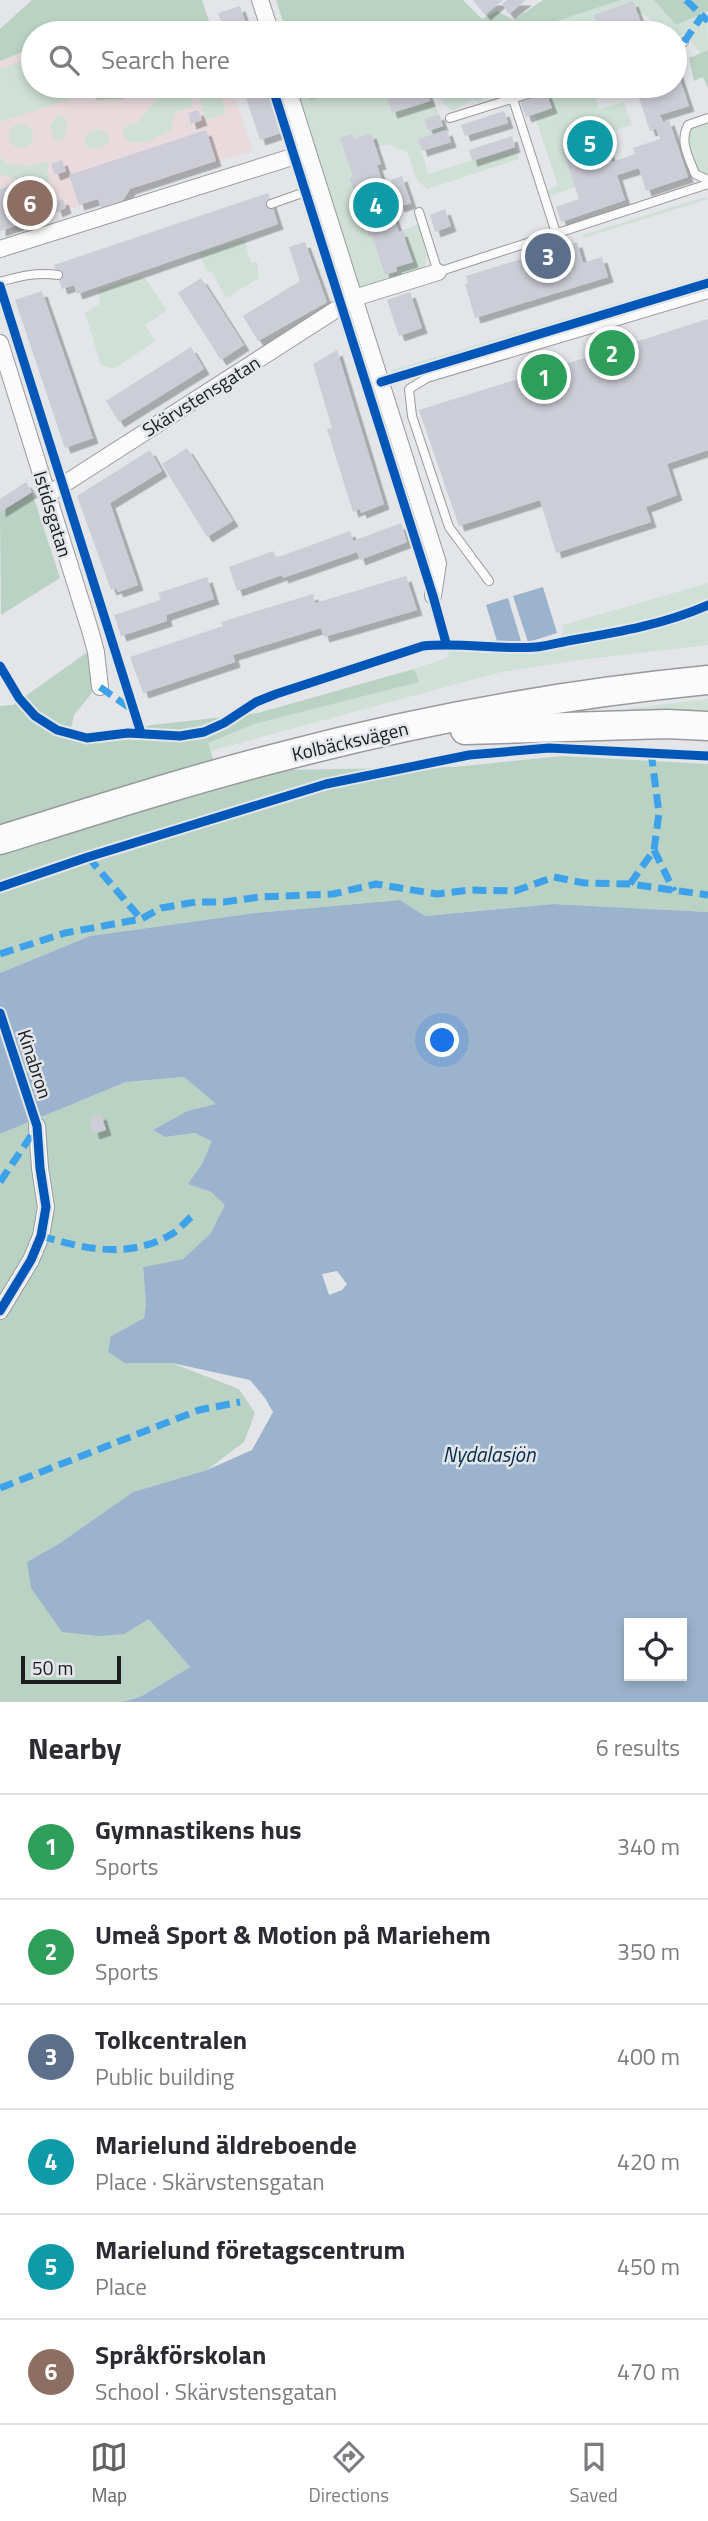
<!DOCTYPE html>
<html lang="en">
<head>
<meta charset="utf-8">
<style>
  :root { --surface:#fff; --page:#f2f2f3; --text:#2b2b33; --muted:#7c7c81; --line:#e1e1e2; --accent:#626365 }
  body { margin:0; font-family:"Titillium Web",sans-serif; background:var(--page); color:var(--text) }
  .controls { position:absolute; right:21px; bottom:21px; display:grid; overflow:hidden; border-radius:0px; box-shadow:0 4px 10px #0003 }
  .controls button { width:63px; height:63px; display:grid; place-items:center; padding:0; border:0; border-bottom:2px solid var(--line); background:var(--surface); color:var(--text); font:35px sans-serif }
  .scale { position:absolute; left:21px; bottom:18px; width:100px; box-sizing:border-box; padding-left:7px; border:4px solid #1c1d1f; border-top:0; font-size:19px; line-height:24px; white-space:nowrap; color:#1c1d1f; -webkit-text-stroke:5px #e2e5e9; paint-order:stroke }
  .you { position:absolute; left:443px; top:1041px; width:24px; height:24px; margin:-18px; border:5px solid #fff; border-radius:50%; background:#1a73e8; box-shadow:0 0 0 10px #1a73e833 }
  .badge { display:grid; place-items:center; width:46px; height:46px; border-radius:50%; background:var(--accent); color:#fff; font-size:23px; font-weight:700 }
  .pin { position:absolute; translate:-50% -50%; border:4px solid #fff; box-shadow:0 2px 7px #0006 }
  .list { margin:0; padding:0; list-style:none }
  h2 { display:flex; justify-content:space-between; align-items:center; height:91px; margin:0; padding:0 28px; font-size:30px }
  h2 small { font-size:23px; font-weight:400; color:var(--muted) }
  .list li { display:grid; grid-template-columns:46px 1fr auto; gap:21px; align-items:center; box-sizing:border-box; height:105px; padding:0 28px; border-top:2px solid var(--line) }
  .list b { display:block; font-size:26px; white-space:nowrap }
  .list p { margin:0; font-size:23px; white-space:nowrap; color:var(--muted) }
  .list em { font-size:23px; font-style:normal; color:var(--muted) }
  .icon { flex:none; width:38px; height:38px; fill:none; stroke:currentColor; stroke-width:2; stroke-linecap:round; stroke-linejoin:round }
  .map { position:relative; flex:none; width:708px; height:1702px; overflow:hidden }
  .search { position:absolute; background:var(--surface); box-shadow:0 4px 10px #0003; left:21px; right:21px; top:21px; height:77px; display:flex; align-items:center; gap:18px; box-sizing:border-box; padding:0 24px; border-radius:38px; color:var(--muted); font-size:26px }
  .sheet { height:721px; background:var(--surface) }
  nav { display:flex; justify-content:space-around; align-items:center; box-sizing:border-box; height:98px; border-top:2px solid var(--line); background:var(--surface); font-size:19px; color:var(--muted) }
  nav a { display:grid; justify-items:center; gap:4px }
  nav .on { color:var(--accent) }
  .map>svg:first-child { display:block }
  .education { fill:#e9dbdd }
  .green { fill:#cfe0d6 }
  .forest { fill:#b9d2c4 }
  .water { fill:#9bb3cc; fill-rule:evenodd }
  .building { fill:#cccdd6; filter:url(#shadow) }
  .lines { fill:none; stroke-linecap:round; stroke-linejoin:round }
  .lane-casing { stroke:#989a9c; stroke-width:10 }
  .street-casing { stroke:#989a9c; stroke-width:18 }
  .highway-casing { stroke:#989a9c; stroke-width:31 }
  .lane { stroke:#fbfbfc; stroke-width:8 }
  .street { stroke:#fbfbfc; stroke-width:16 }
  .highway { stroke:#fbfbfc; stroke-width:28 }
  .quiet { stroke:#3da2ea; stroke-width:7; stroke-dasharray:14 7; stroke-linecap:butt }
  .cycleway-casing { stroke:#e2e5e9; stroke-width:13 }
  .cycleway { stroke:#0057b8; stroke-width:9 }
  .labels { text-anchor:middle; stroke-width:5; stroke-linejoin:round; paint-order:stroke }
  .street-label { font-size:19px; fill:#1c1d1f; stroke:#e2e5e9 }
  .water-label { font-size:21px; font-style:italic; fill:#042d4e; stroke:#e2e5e9 }
</style>
</head>
<body>
<div class="map">
<svg width="708" height="1702" viewBox="0 0 708 1702">
  <defs>
    <filter id="shadow"><feDropShadow dx="5.5" dy="5.5" stdDeviation="0" flood-color="#0004"/></filter>
  </defs>
  <rect width="100%" height="100%" fill="#e3e5e8"/>
  <polygon class="education" points="32,0 202,0 213,33 33,33 33,86 231,86 253,151 0,231 0,29"/>
  <g class="green">
    <polygon points="621,0 654,0 676,25 707,10 708,50 700,53 684,34 675,38 675,33 663,33 647,16 638,13 633,1 595,15 601,33 567,33 563,23 534,33 520,33"/>
    <polygon points="33,58 33,86 66,86 70,99 0,122 0,69"/>
    <polygon points="195,86 218,86 226,113 206,120"/>
    <polygon points="296,86 304,86 310,101 358,86 383,86 392,113 430,101 434,102 439,114 424,119 427,131 443,126 447,130 418,139 428,174 515,147 519,159 427,189 417,180 407,152 388,144 376,147 371,133 354,139 353,177 350,179 356,200 360,199 365,213 361,215 368,237 372,236 385,275 397,271 396,267 412,261 402,231 418,224 427,257 424,269 361,290"/>
    <path d="M 425,86 L 463,86 L 464,89 L 473,86 L 509,87 L 507,94 C 495,94 488,92 480,102 L 471,100 L 454,111 C 443,107 439,92 425,86 Z"/>
    <polygon points="519,86 548,86 547,88 556,94 568,90 570,86 599,86 601,91 612,86 618,86 620,91 596,99 599,109 624,102 632,125 562,148 575,187 544,198 542,192 558,186 534,114 552,108 545,89 524,96"/>
    <path d="M 175,91 L 185,92 L 192,100 L 192,107 C 173,114 176,105 171,130 L 147,142 L 129,143 L 122,132 L 125,127 L 137,123 L 158,98 Z"/>
    <polygon points="58,115 67,120 65,136 60,141 54,139 50,126"/>
    <polygon points="708,118 708,180 695,174 684,133 688,125"/>
    <circle cx="21" cy="136" r="12"/>
    <path d="M 99,129 L 108,134 L 110,141 C 102,148 96,149 86,146 L 85,137 L 89,132 Z"/>
    <polygon points="0,157 5,163 30,166 47,161 49,182 40,188 0,174"/>
    <polygon points="705,197 708,199 583,238 583,235"/>
    <polygon points="244,239 251,263 257,262 259,278 226,298 212,272 207,271 199,253"/>
    <polygon points="708,276 708,283 396,376 392,370"/>
    <polygon points="137,277 145,278 167,310 145,325 155,341 114,369 101,365 85,313 100,304 98,290"/>
    <path d="M 708,583 L 708,645 L 579,660 L 501,672 L 210,751 L 207,743 L 254,724 L 418,682 L 414,669 L 449,657 L 446,643 C 485,646 523,649 562,642 L 563,625 Z"/>
    <polygon points="708,699 708,718 625,717 626,709"/>
  </g>
  <g class="forest">
    <polygon points="32,0 202,0 213,33 151,33 147,25 119,31 117,33 33,33 33,48 0,61 0,29"/>
    <polygon points="276,0 463,0 482,19 497,11 514,20 543,0 621,0 520,33 287,33"/>
    <polygon points="654,0 708,0 708,11 676,25"/>
    <polygon points="708,50 708,89 703,77 694,81 689,58"/>
    <polygon points="88,86 119,86 124,99 96,100"/>
    <polygon points="304,86 358,86 310,101"/>
    <polygon points="32,492 60,578 1,615 0,512"/>
    <polygon points="86,653 94,665 96,688 74,715 69,737 100,738 152,725 258,713 414,669 419,682 254,724 208,743 217,771 454,767 562,756 708,764 708,912 553,904 425,916 400,900 255,913 90,936 0,973 0,706 13,705"/>
    <polygon points="184,1077 217,1104 187,1111 153,1130 165,1137 195,1133 213,1141 202,1164 189,1184 211,1192 226,1205 210,1234 183,1259 143,1267 146,1303 144,1318 111,1336 125,1363 172,1363 239,1389 255,1413 244,1442 207,1470 133,1492 60,1543 27,1562 149,1618 190,1667 140,1697 122,1702 0,1702 0,1134 126,1082"/>
  </g>
  <g class="water">
    <polygon points="543,587 557,633 528,642 513,596"/>
    <polygon points="508,598 521,641 497,641 486,605"/>
    <path d="M 400,900 L 425,916 L 553,904 L 708,912 L 708,1702 L 122,1702 L 140,1697 L 190,1667 L 149,1619 L 124,1634 L 100,1636 L 62,1632 L 31,1588 L 27,1562 L 60,1543 L 133,1492 L 207,1470 L 252,1450 L 273,1412 L 265,1398 L 250,1380 L 172,1363 L 125,1363 L 108,1352 L 111,1336 L 144,1318 L 146,1303 L 143,1267 L 183,1259 L 210,1234 L 225,1205 L 211,1192 L 188,1184 L 202,1164 L 212,1141 L 195,1133 L 165,1137 L 153,1130 L 187,1111 L 216,1104 L 184,1077 L 126,1082 L 0,1134 L 0,973 L 90,936 L 255,913 ZM 337,1271 L 347,1284 L 342,1290 L 329,1295 L 322,1274 ZM 629,1623 L 682,1623 L 682,1676 L 629,1676 Z"/>
  </g>
  <g class="building">
    <polygon points="473,0 503,0 485,15"/>
    <polygon points="507,0 526,0 509,14 502,4"/>
    <polygon points="633,1 643,28 627,33 601,33 594,15"/>
    <polygon points="240,6 249,33 225,33 218,13"/>
    <polygon points="564,23 567,33 536,33"/>
    <polygon points="675,64 689,106 660,115 663,122 669,120 688,177 646,191 639,168 617,175 625,200 561,222 556,207 579,199 562,148 603,134 612,162 635,154 633,148 660,139 656,129 650,131 635,86 675,86"/>
    <polygon points="383,86 425,86 430,101 392,113"/>
    <polygon points="266,87 281,133 260,140 245,94"/>
    <polygon points="546,92 552,108 526,117 520,101"/>
    <polygon points="198,110 202,120 191,124 188,113"/>
    <polygon points="504,111 508,123 465,136 461,125"/>
    <polygon points="439,114 443,126 428,131 424,119"/>
    <polygon points="206,130 216,161 130,189 120,205 102,210 98,199 79,205 69,175"/>
    <polygon points="447,130 451,142 422,151 418,139"/>
    <polygon points="371,133 381,164 377,165 385,190 393,187 391,180 402,176 411,203 399,207 397,200 389,203 399,232 402,231 413,262 396,267 397,271 385,275 372,236 369,237 361,214 365,213 360,199 357,200 349,178 353,177 340,138 352,134 354,139"/>
    <polygon points="512,136 515,147 472,161 469,150"/>
    <polygon points="62,160 66,171 55,175 51,164"/>
    <polygon points="16,184 20,198 34,193 42,217 0,231 0,189"/>
    <polygon points="268,193 278,224 77,294 74,285 62,289 54,265"/>
    <polygon points="63,199 66,208 57,212 54,202"/>
    <polygon points="445,209 451,226 435,232 430,215"/>
    <polygon points="305,242 327,302 258,341 243,316 300,281 289,247"/>
    <polygon points="577,242 583,263 602,257 608,277 475,318 465,284 468,283 466,276"/>
    <polygon points="201,278 244,345 221,360 178,293"/>
    <polygon points="42,291 93,438 65,448 15,300"/>
    <polygon points="410,292 422,328 399,336 387,300"/>
    <polygon points="708,319 708,450 667,464 677,495 646,507 651,522 556,553 540,500 459,526 419,410 544,371 542,365 551,362 553,368"/>
    <polygon points="191,347 204,369 119,422 106,401"/>
    <polygon points="337,350 384,504 361,513 360,509 353,512 327,429 332,428 313,364"/>
    <polygon points="187,448 233,521 207,537 162,464"/>
    <polygon points="150,450 162,471 110,503 138,585 118,592 116,588 111,590 77,496"/>
    <polygon points="26,482 32,492 0,512 0,499"/>
    <polygon points="401,523 407,542 360,560 357,552 283,578 282,575 237,591 229,567 273,551 276,558 350,531 353,541"/>
    <polygon points="406,576 417,610 324,637 321,628 233,655 235,662 143,693 130,657 223,626 221,622 313,594 315,603"/>
    <polygon points="207,577 214,599 166,615 167,621 121,636 114,615 161,600 158,593"/>
    <polygon points="101,1114 106,1130 94,1134 89,1118"/>
  </g>
  <g class="lines">
    <defs>
      <g id="lane">
        <polyline points="675,46 684,42"/>
        <polyline points="513,99 556,233"/>
        <polyline points="450,118 553,86"/>
        <path d="M 708,118 L 688,125 C 679,142 689,157 695,174 L 708,180"/>
        <polyline points="271,204 319,187"/>
        <polyline points="419,212 438,272 708,184"/>
        <path d="M 0,282 C 20,276 37,272 58,275"/>
        <polyline points="489,581 449,527 412,416 409,389 427,378 708,294"/>
      </g>
      <g id="street">
        <polyline points="260,0 271,33"/>
        <polyline points="287,86 438,563 433,596"/>
        <polyline points="0,249 308,152"/>
        <polyline points="0,343 90,630 96,652 100,687"/>
        <polyline points="47,495 354,298 438,272"/>
        <polyline points="0,1311 31,1260 41,1236 46,1207 40,1168 37,1126"/>
      </g>
      <g id="highway">
        <polyline points="465,730 667,724 708,726"/>
        <path d="M 0,840 C 93,811 186,781 280,757 C 420,720 564,694 708,680"/>
      </g>
    </defs>
    <use href="#lane" class="lane-casing"/>
    <use href="#street" class="street-casing"/>
    <use href="#highway" class="highway-casing"/>
    <use href="#lane" class="lane"/>
    <use href="#street" class="street"/>
    <use href="#highway" class="highway"/>
    <g class="quiet">
      <polyline points="686,0 708,21"/>
      <polyline points="684,42 702,16"/>
      <polyline points="100,687 134,711"/>
      <polyline points="654,850 674,891"/>
      <polyline points="88,857 141,919"/>
      <polyline points="630,884 654,850 659,813 651,752"/>
      <polyline points="0,954 65,933 141,919 161,908 196,902 224,902 259,897 333,894 376,884 437,894 469,890 515,891 554,877 584,883 630,884 708,895"/>
      <polyline points="0,1182 37,1127"/>
      <path d="M 41,1236 C 85,1249 128,1259 170,1235 C 178,1231 184,1223 191,1217"/>
      <polyline points="0,1488 199,1410 240,1402"/>
    </g>
    <defs>
      <g id="cycleway">
        <polyline points="272,86 433,596 446,643"/>
        <polyline points="0,286 141,733"/>
        <polyline points="381,382 708,283"/>
        <path d="M 0,666 L 19,698 L 35,716 L 57,730 L 87,738 L 128,733 L 180,736 L 204,732 L 224,723 L 256,702 L 276,694 L 423,646 C 461,642 498,650 536,647 C 548,646 561,642 573,640 C 619,632 665,624 708,605"/>
        <polyline points="0,887 88,857 326,784 469,755 549,748 708,756"/>
        <polyline points="0,1013 37,1126 40,1168 46,1207 41,1236 31,1260 0,1311"/>
      </g>
    </defs>
    <use href="#cycleway" class="cycleway-casing"/>
    <use href="#cycleway" class="cycleway"/>
  </g>
  <g class="labels">
    <g class="street-label">
      <text transform="translate(201 396) rotate(-32)" y="7">Skärvstensgatan</text>
      <text transform="translate(53 514) rotate(73)" y="7">Istidsgatan</text>
      <text transform="translate(350 741) rotate(-13)" y="7">Kolbäcksvägen</text>
      <text transform="translate(35 1064) rotate(72)" y="7">Kinabron</text>
    </g>
    <g class="water-label">
      <text x="489" y="1462">Nydalasjön</text>
    </g>
  </g>
</svg>
<div class="controls">
<button><svg class="icon" aria-label="locate" viewBox="0 0 24 24"><circle cx="12" cy="12" r="6"/><path d="M12 2v4M12 18v4M2 12h4M18 12h4"/></svg></button>
</div>
<div class="scale">50 m</div>
<div class="you"></div>
<div class="pin badge" style="left:544px;top:377px;background:#2e9e5b">1</div>
<div class="pin badge" style="left:612px;top:353px;background:#2e9e5b">2</div>
<div class="pin badge" style="left:548px;top:256px;background:#5c6f8a">3</div>
<div class="pin badge" style="left:376px;top:205px;background:#0f9aa8">4</div>
<div class="pin badge" style="left:590px;top:143px;background:#0f9aa8">5</div>
<div class="pin badge" style="left:30px;top:203px;background:#8d6e63">6</div>
<div class="search"><svg class="icon" aria-label="search" viewBox="0 0 24 24"><circle cx="10" cy="10" r="6"/><path d="M15 15l6 6"/></svg>Search here</div>
</div>
<section class="sheet">
<h2>Nearby<small>6 results</small></h2>
<ul class="list">
<li><span class="badge" style="background:#2e9e5b">1</span><div><b>Gymnastikens hus</b><p>Sports</p></div><em>340 m</em></li>
<li><span class="badge" style="background:#2e9e5b">2</span><div><b>Umeå Sport &amp; Motion på Mariehem</b><p>Sports</p></div><em>350 m</em></li>
<li><span class="badge" style="background:#5c6f8a">3</span><div><b>Tolkcentralen</b><p>Public building</p></div><em>400 m</em></li>
<li><span class="badge" style="background:#0f9aa8">4</span><div><b>Marielund äldreboende</b><p>Place · Skärvstensgatan</p></div><em>420 m</em></li>
<li><span class="badge" style="background:#0f9aa8">5</span><div><b>Marielund företagscentrum</b><p>Place</p></div><em>450 m</em></li>
<li><span class="badge" style="background:#8d6e63">6</span><div><b>Språkförskolan</b><p>School · Skärvstensgatan</p></div><em>470 m</em></li>
</ul>
</section>
<nav>
<a class="on"><svg class="icon" aria-label="map" viewBox="0 0 24 24"><path d="M3 6l6-2 6 2 6-2v14l-6 2-6-2-6 2zM9 4v14M15 6v14"/></svg>Map</a>
<a><svg class="icon" aria-label="directions" viewBox="0 0 24 24"><path d="M12 3l9 9-9 9-9-9zM9 14v-3h6M13 9l2 2-2 2"/></svg>Directions</a>
<a><svg class="icon" aria-label="saved" viewBox="0 0 24 24"><path d="M7 4h10v16l-5-4-5 4z"/></svg>Saved</a>
</nav>
</body>
</html>
